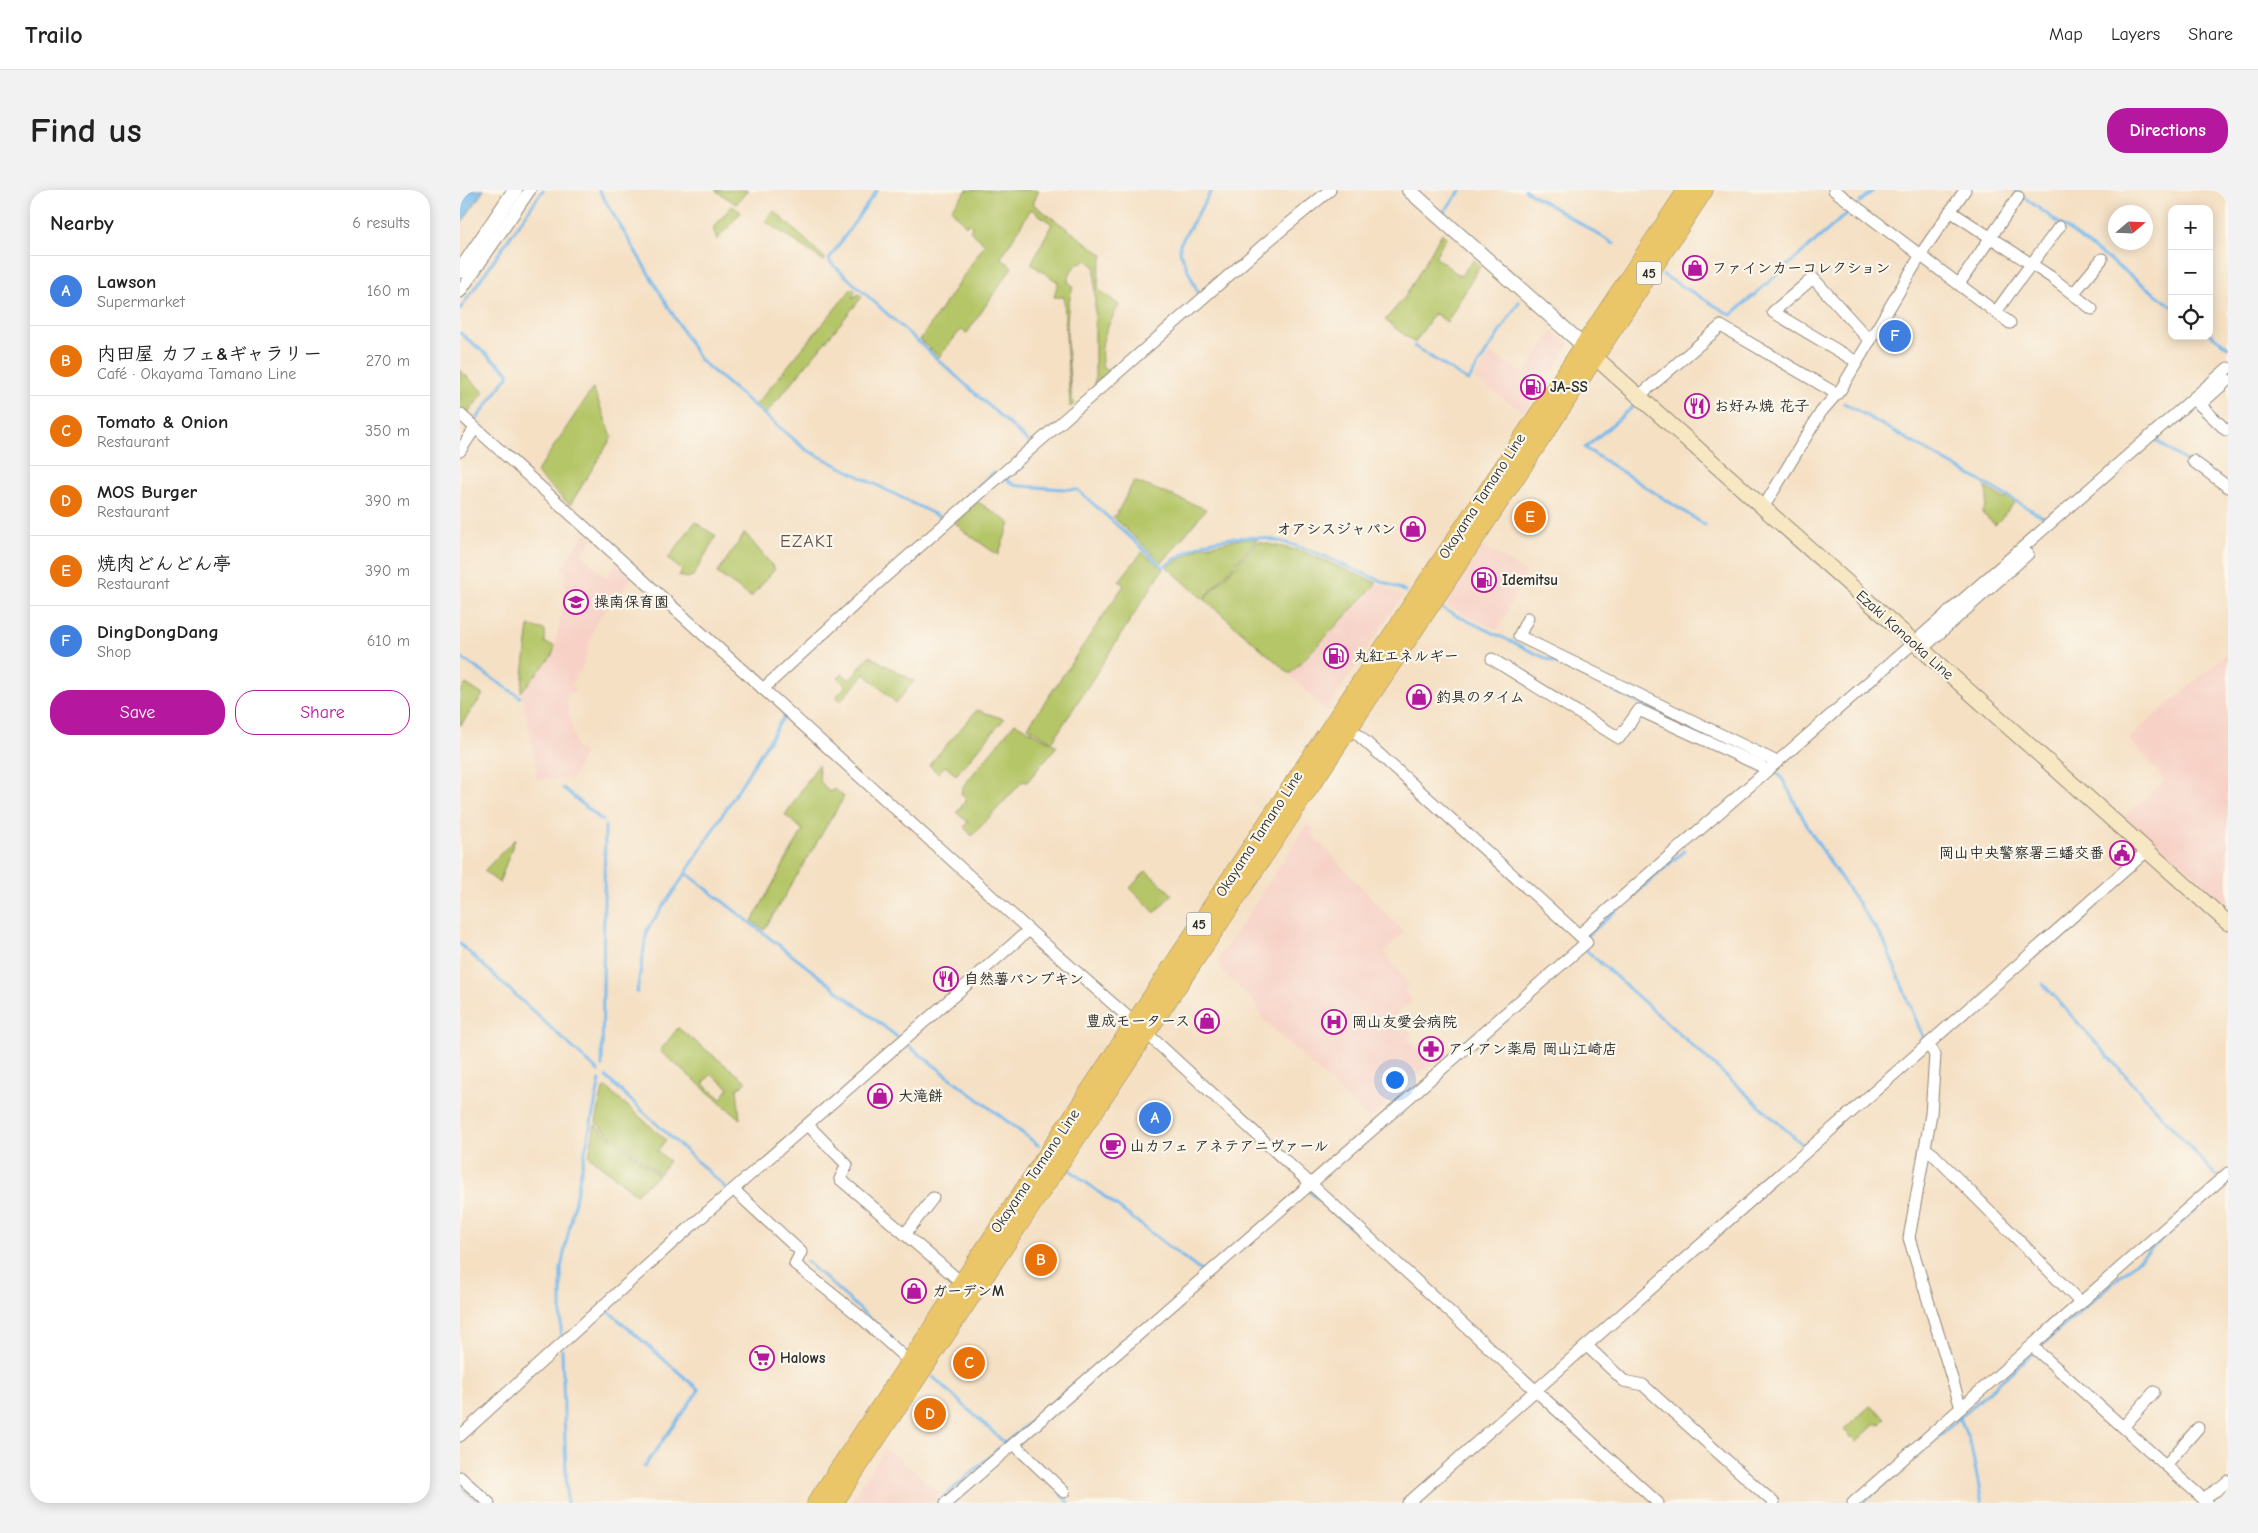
<!DOCTYPE html>
<html lang="en">
<head>
<meta charset="utf-8">
<style>
  :root { --surface:#fff; --page:#f2f2f2; --text:#222; --muted:#767676; --line:#e0e0e0; --accent:#b5179e }
  body { margin:0; font-family:"Comic Neue","Klee One",sans-serif; background:var(--page); color:var(--text) }
  .controls { position:absolute; right:15px; top:15px; display:grid; overflow:hidden; border-radius:10px; box-shadow:0 2px 12px #0003 }
  .controls button { width:45px; height:45px; display:grid; place-items:center; padding:0; border:0; border-bottom:1px solid var(--line); background:var(--surface); color:var(--text); font:25px sans-serif }
  .compass { position:absolute; left:1648px; top:15px; width:45px; height:45px; border-radius:50%; background:var(--surface); box-shadow:0 2px 12px #0003; rotate:71deg }
  .you { position:absolute; left:934px; top:889px; width:18px; height:18px; margin:-12px; border:4px solid #fff; border-radius:50%; background:#1a73e8; box-shadow:0 0 0 8px #1a73e833 }
  .badge { display:grid; place-items:center; width:32px; height:32px; border-radius:50%; background:var(--accent); color:#fff; font-size:16px; font-weight:700 }
  .pin { position:absolute; translate:-50% -50%; border:2px solid #fff; box-shadow:0 1px 5px #0006 }
  .list { margin:0; padding:0; list-style:none }
  h2 { display:flex; justify-content:space-between; align-items:center; height:65px; margin:0; padding:0 20px; font-size:21px }
  h2 small { font-size:16px; font-weight:400; color:var(--muted) }
  .list li { display:grid; grid-template-columns:32px 1fr auto; gap:15px; align-items:center; box-sizing:border-box; height:70px; padding:0 20px; border-top:1px solid var(--line) }
  .list b { display:block; font-size:19px; white-space:nowrap }
  .list p { margin:0; font-size:16px; white-space:nowrap; color:var(--muted) }
  .list em { font-size:16px; font-style:normal; color:var(--muted) }
  .actions { display:flex; gap:10px; padding:15px 20px }
  .actions a { flex:1; padding:11px 0; border:1px solid var(--accent); border-radius:20px; text-align:center; font-size:18px; color:var(--accent) }
  .actions .main { background:var(--accent); color:#fff }
  .icon { flex:none; width:28px; height:28px; fill:none; stroke:currentColor; stroke-width:2; stroke-linecap:round; stroke-linejoin:round }
  .map { position:relative; flex:none; width:1768px; height:1313px; overflow:hidden; border-radius:20px }
  header { display:flex; align-items:center; gap:30px; box-sizing:border-box; height:70px; padding:0 25px; background:var(--surface); border-bottom:1px solid var(--line) }
  header strong { font-size:24px }
  nav { display:flex; gap:28px; margin-inline-start:auto; font-size:18px }
  .intro { display:flex; align-items:center; justify-content:space-between; box-sizing:border-box; height:120px; padding:0 30px }
  h1 { margin:0; font-size:35px }
  .button { padding:12px 22px; border-radius:20px; background:var(--accent); color:#fff; font-size:18px; font-weight:700 }
  main { display:flex; gap:30px; padding:0 30px }
  aside { flex:1; background:var(--surface); border-radius:20px; box-shadow:0 2px 12px #0003 }
  .map>svg:first-child { display:block }
  .built { fill:#f7d1c6 }
  .green { fill:#b5c668; stroke:#70784a; fill-rule:evenodd }
  .water { fill:#76baec; stroke:#50728c }
  .lines { fill:none; stroke-linecap:round; stroke-linejoin:round }
  .stream { stroke:#76baec; stroke-width:3 }
  .minor-casing { stroke:#908678; stroke-width:13 }
  .tertiary-casing { stroke:#908678; stroke-width:16 }
  .secondary-casing { stroke:#908678; stroke-width:17 }
  .primary-casing { stroke:#908678; stroke-width:19 }
  .minor { stroke:#fff; stroke-width:11 }
  .tertiary { stroke:#fff; stroke-width:14 }
  .secondary { stroke:#f7e8c3; stroke-width:15 }
  .primary { stroke:#eac669; stroke-width:18 }
  .labels { text-anchor:middle; stroke-width:4.5; stroke-linejoin:round; paint-order:stroke }
  .shield { fill:#fbf7ec; stroke:#696865; stroke-width:1 }
  .shield-label { font-size:14px; font-weight:bold; fill:#2b2b2b }
  .poi-label { font-size:15px; font-weight:bold; fill:#2b2b2b; stroke:#fbf7ec; text-anchor:start }
  .street-label { font-size:15px; fill:#2b2b2b; stroke:#fbf7ec }
  .quarter-label { font-size:18px; letter-spacing:1px; fill:#67544e; stroke:#fbf7ec }
</style>
</head>
<body>
<header>
<strong>Trailo</strong>
<nav><a>Map</a><a>Layers</a><a>Share</a></nav>
</header>
<div class="intro"><h1>Find us</h1><a class="button">Directions</a></div>
<main>
<aside>
<h2>Nearby<small>6 results</small></h2>
<ul class="list">
<li><span class="badge" style="background:#3f7fe0">A</span><div><b>Lawson</b><p>Supermarket</p></div><em>160 m</em></li>
<li><span class="badge" style="background:#e8710a">B</span><div><b>内田屋 カフェ&amp;ギャラリー</b><p>Café · Okayama Tamano Line</p></div><em>270 m</em></li>
<li><span class="badge" style="background:#e8710a">C</span><div><b>Tomato &amp; Onion</b><p>Restaurant</p></div><em>350 m</em></li>
<li><span class="badge" style="background:#e8710a">D</span><div><b>MOS Burger</b><p>Restaurant</p></div><em>390 m</em></li>
<li><span class="badge" style="background:#e8710a">E</span><div><b>焼肉どんどん亭</b><p>Restaurant</p></div><em>390 m</em></li>
<li><span class="badge" style="background:#3f7fe0">F</span><div><b>DingDongDang</b><p>Shop</p></div><em>610 m</em></li>
</ul>
<div class="actions"><a class="main">Save</a><a>Share</a></div>
</aside>
<div class="map">
<svg width="1768" height="1313" viewBox="0 0 1768 1313">
  <rect width="100%" height="100%" fill="#fbf7ec"/>
  <filter id="ink" filterUnits="userSpaceOnUse"><feTurbulence type="fractalNoise" baseFrequency=".02" numOctaves="2"/><feDisplacementMap in="SourceGraphic" scale="10" xChannelSelector="R" yChannelSelector="G"/><feConvolveMatrix kernelMatrix="1 2 1 2 8 2 1 2 1" color-interpolation-filters="sRGB"/></filter>
  <filter id="wash" filterUnits="userSpaceOnUse"><feTurbulence type="fractalNoise" baseFrequency=".0096" numOctaves="4" result="noise"/><feDisplacementMap in="SourceGraphic" scale="20" xChannelSelector="R" yChannelSelector="G"/><feGaussianBlur stdDeviation="1.12" result="paint"/><feColorMatrix in="noise" values="0 0 0 0 0 0 0 0 0 0 0 0 0 0 0 0 0 1.4 0 .05"/><feComposite in="paint" operator="in"/></filter>
  <g filter="url(#wash)">
    <rect width="100%" height="100%" fill="#f5e0c4"/>
    <g class="built">
      <polygon points="1092,142 1110,154 1065,223 1014,189 1031,163 1064,184"/>
      <polygon points="125,344 133,348 121,365 146,387 158,371 173,385 136,433 120,483 116,484 112,496 115,498 113,503 110,502 107,511 116,558 125,562 113,589 76,589 76,576 62,503 93,466 106,400 104,396 107,383 101,378"/>
      <polygon points="1023,356 1066,383 1038,440 984,415"/>
      <polygon points="918,394 942,406 866,521 830,485"/>
      <polygon points="1768,463 1768,720 1743,698 1743,691 1721,673 1715,674 1677,639 1674,642 1661,630 1705,591 1669,548"/>
      <polygon points="848,633 855,640 852,645 944,742 924,762 949,795 944,801 952,810 935,827 952,844 948,849 972,874 909,929 803,829 795,813 761,779 757,771"/>
      <polygon points="425,1259 436,1267 481,1304 471,1313 389,1313"/>
    </g>
    <g class="green">
      <polygon points="255,0 288,0 276,14"/>
      <path d="M 507,0 L 579,0 L 573,14 L 643,65 L 639,80 L 638,99 L 659,115 C 647,138 638,151 643,178 L 650,182 L 635,195 L 635,77 L 626,70 C 615,74 609,81 608,92 L 613,96 C 602,129 609,169 611,204 L 614,214 L 610,217 L 604,107 L 594,107 L 598,92 L 571,74 L 592,34 L 571,19 L 541,68 L 552,77 L 507,143 L 502,140 L 499,142 L 479,167 L 460,150 L 525,54 L 510,41 L 513,36 L 508,33 L 506,36 L 491,19 Z"/>
      <polygon points="272,16 281,22 257,50 253,38"/>
      <polygon points="314,21 365,68 364,71 305,31"/>
      <polygon points="982,43 986,47 975,67 1000,86 1014,70 1020,76 987,132 974,123 955,153 925,130 945,107"/>
      <polygon points="392,98 395,101 392,108 399,104 402,107 305,225 295,216"/>
      <polygon points="0,180 24,202 9,222 4,223 0,219"/>
      <polygon points="133,198 152,247 110,315 76,283"/>
      <polygon points="674,291 746,319 702,373 653,327 656,325"/>
      <path d="M 1525,297 L 1545,309 L 1548,307 L 1556,311 L 1535,335 L 1522,323 C 1527,314 1529,308 1525,297 Z"/>
      <polygon points="518,312 550,333 538,365 502,340 495,332"/>
      <polygon points="235,332 256,346 233,386 227,388 219,386 222,380 208,369"/>
      <polygon points="285,343 315,379 291,407 257,383"/>
      <polygon points="781,349 798,349 743,409 707,377 740,357"/>
      <polygon points="798,352 842,361 917,393 830,484 744,409"/>
      <polygon points="682,362 703,379 592,552 568,537 664,395 659,391"/>
      <polygon points="69,436 85,440 85,453 95,456 92,466 61,502"/>
      <polygon points="409,466 454,491 436,513 405,484 380,511 376,507 386,496 378,488 383,484 390,490"/>
      <polygon points="6,494 23,505 0,536 0,502"/>
      <polygon points="517,520 544,529 496,585 485,576 478,583 469,575"/>
      <polygon points="555,533 597,556 567,592 563,591 512,646 504,637 508,632 497,623 506,610 501,603 504,595"/>
      <polygon points="358,575 360,591 369,602 375,599 384,607 304,740 292,731 343,640 325,625"/>
      <polygon points="55,649 39,693 24,681"/>
      <polygon points="686,681 712,704 695,723 670,698"/>
      <path d="M 218,838 L 287,892 L 277,899 L 280,929 L 200,861 ZM 251,884 L 269,898 L 261,909 L 243,894 Z"/>
      <polygon points="146,897 206,950 197,961 209,971 199,984 136,933 143,899"/>
      <polygon points="135,935 198,985 176,1004 129,966"/>
      <polygon points="1410,1216 1426,1228 1419,1235 1416,1233 1396,1252 1384,1240"/>
    </g>
    <polygon class="water" points="0,0 24,0 0,35"/>
    <g class="lines">
      <g class="stream">
        <polyline points="139,0 240,170 345,259 482,328 533,283 537,285"/>
        <polyline points="417,0 369,69 370,72 570,253"/>
        <polyline points="1065,0 1154,54"/>
        <polyline points="1554,0 1712,116"/>
        <polyline points="1400,12 1414,0"/>
        <polyline points="983,23 1001,0"/>
        <polyline points="1203,85 1271,125 1392,19"/>
        <polyline points="739,105 720,62 720,54 752,0"/>
        <polyline points="0,119 83,0"/>
        <polyline points="0,143 48,182 48,186 13,234"/>
        <polyline points="1749,143 1768,157"/>
        <polyline points="954,156 1008,191 1059,112"/>
        <polyline points="1384,213 1587,329"/>
        <polyline points="1174,216 1125,258 1245,335"/>
        <polyline points="1694,249 1731,275"/>
        <path d="M 543,287 L 554,295 L 561,296 L 618,300 L 703,377 C 719,367 735,355 753,351 C 807,339 845,358 893,379 C 910,386 928,394 945,401"/>
        <polyline points="546,289 577,260"/>
        <polyline points="983,419 1215,530"/>
        <polyline points="0,467 60,507"/>
        <polyline points="1406,502 1451,463"/>
        <polyline points="326,523 226,683 440,849"/>
        <polyline points="1314,579 1323,590 1350,641 1374,678 1424,751 1465,852"/>
        <polyline points="103,598 143,631"/>
        <polyline points="1126,747 1225,660"/>
        <polyline points="0,754 138,881"/>
        <polyline points="1125,759 1343,955 1344,959"/>
        <polyline points="1583,794 1757,987"/>
        <polyline points="177,802 187,740 226,683"/>
        <polyline points="445,853 578,955"/>
        <polyline points="142,877 145,636"/>
        <polyline points="146,887 268,1000"/>
        <polyline points="610,980 742,1082"/>
        <polyline points="850,1002 893,1040"/>
        <polyline points="346,1071 434,1150"/>
        <polyline points="145,1118 239,1200 184,1277"/>
        <polyline points="101,1149 101,1078 140,890"/>
        <polyline points="1579,1158 1768,991"/>
        <polyline points="102,1160 107,1313"/>
        <polyline points="473,1187 546,1254"/>
        <polyline points="1498,1223 1511,1256 1522,1313"/>
        <polyline points="557,1266 576,1282"/>
        <polyline points="0,1295 20,1313"/>
        <polyline points="601,1305 609,1313"/>
        <polyline points="477,1313 611,1196"/>
        <polyline points="1403,1313 1574,1162"/>
      </g>
    </g>
  </g>
  <g filter="url(#ink)">
    <g class="lines">
      <defs>
        <g id="minor">
          <polyline points="1374,0 1550,133"/>
          <polyline points="1490,21 1591,87 1632,119"/>
          <polyline points="1499,94 1558,7"/>
          <polyline points="0,102 70,0"/>
          <polyline points="1613,104 1642,69"/>
          <path d="M 1536,122 C 1556,93 1578,66 1599,37"/>
          <polyline points="1397,172 1313,122 1353,88 1410,151"/>
          <polyline points="1179,206 1261,136 1377,204"/>
          <polyline points="1733,208 1740,215 1768,190"/>
          <polyline points="1740,215 1766,240"/>
          <polyline points="0,224 569,740 694,850 1198,1313"/>
          <polyline points="0,261 15,238"/>
          <polyline points="1733,271 1768,297"/>
          <polyline points="1303,318 1361,222 1381,199 1465,58 1505,0"/>
          <polyline points="1068,428 1059,446 1317,572"/>
          <polyline points="1461,460 1568,364"/>
          <polyline points="1032,469 1159,548 1179,520 1301,576 1306,581"/>
          <polyline points="303,499 428,384 807,52 870,0"/>
          <polyline points="886,534 1119,745"/>
          <polyline points="1469,855 1475,865 1471,924 1449,1048 1501,1218"/>
          <polyline points="348,935 387,975 380,989 501,1092"/>
          <polyline points="1466,959 1473,964 1621,1113"/>
          <polyline points="274,1000 341,1062 335,1074 397,1124 453,1175"/>
          <polyline points="445,1044 473,1008"/>
          <polyline points="1127,1156 1164,1191 1183,1195 1314,1313"/>
          <polyline points="1572,1156 1748,1313"/>
          <polyline points="1664,1236 1694,1202"/>
          <polyline points="0,1246 211,1054 569,740"/>
          <polyline points="554,1254 604,1302"/>
          <polyline points="1706,1275 1738,1238"/>
          <polyline points="0,1287 29,1313"/>
          <path d="M 1743,1309 C 1752,1302 1760,1299 1768,1291"/>
          <polyline points="486,1313 1127,752 1119,745 1768,178"/>
          <polyline points="948,1313 1687,661"/>
          <polyline points="1393,1313 1768,983"/>
        </g>
        <g id="tertiary">
          <polyline points="949,0 1123,155"/>
          <polyline points="0,81 55,0"/>
        </g>
        <polyline id="secondary" points="1126,159 1768,733"/>
        <g id="primary">
          <polyline points="356,1313 1227,0"/>
          <polyline points="374,1313 1089,237 1244,0"/>
        </g>
      </defs>
      <use href="#minor" class="minor-casing"/>
      <use href="#tertiary" class="tertiary-casing"/>
      <use href="#secondary" class="secondary-casing"/>
      <use href="#primary" class="primary-casing"/>
      <use href="#minor" class="minor"/>
      <use href="#tertiary" class="tertiary"/>
      <use href="#secondary" class="secondary"/>
      <use href="#primary" class="primary"/>
    </g>
  </g>
  <defs>
    <symbol id="shop-ring" viewBox="-11 -11 22 22"><circle r="9.5" fill="#fbf7ec" stroke="#b5179e" stroke-width="1.5"/><path d="M-5-2.5h2.3a2.7 3.5 0 0 1 5.4 0H5L5.5 6h-11ZM-1.5-2.5h3a1.5 2.3 0 0 0-3 0Z" fill="#b5179e"/></symbol>
    <symbol id="fuel-ring" viewBox="-11 -11 22 22"><circle r="9.5" fill="#fbf7ec" stroke="#b5179e" stroke-width="1.5"/><path d="M-5.5-6h7V0h2V4h1.3V-2.5L3-4.5l.8-.8L6-3V5H2.5V1h-1V6h-7ZM-4.2-4.7v3.2H.2V-4.7Z" fill="#b5179e"/></symbol>
    <symbol id="restaurant-ring" viewBox="-11 -11 22 22"><circle r="9.5" fill="#fbf7ec" stroke="#b5179e" stroke-width="1.5"/><path d="M-5-6h1v4h1v-4h1v4h1v-4h1v5L-1.5 .5V6h-2V.5L-5-1ZM5-6V6H3V1.5H1.5Q1.5-4 5-6Z" fill="#b5179e"/></symbol>
    <symbol id="school-ring" viewBox="-11 -11 22 22"><circle r="9.5" fill="#fbf7ec" stroke="#b5179e" stroke-width="1.5"/><path d="M0-5L7-2L0 1L-7-2ZM-4 1L0 2.5L4 1V4Q0 6-4 4Z" fill="#b5179e"/></symbol>
    <symbol id="civic-ring" viewBox="-11 -11 22 22"><circle r="9.5" fill="#fbf7ec" stroke="#b5179e" stroke-width="1.5"/><path d="M-.6-6.5H3V-4.5H.6V-3L4-1V1h2V6H-6V1h2V-1L-.6-3ZM-1.2 2.5V6h2.4V2.5Z" fill="#b5179e"/></symbol>
    <symbol id="hospital-ring" viewBox="-11 -11 22 22"><circle r="9.5" fill="#fbf7ec" stroke="#b5179e" stroke-width="1.5"/><path d="M-5-5h3v3.5h4V-5h3V5h-3V1.5h-4V5h-3Z" fill="#b5179e"/></symbol>
    <symbol id="pharmacy-ring" viewBox="-11 -11 22 22"><circle r="9.5" fill="#fbf7ec" stroke="#b5179e" stroke-width="1.5"/><path d="M-2-6h4v4h4v4h-4v4h-4v-4h-4v-4h4Z" fill="#b5179e"/></symbol>
    <symbol id="cafe-ring" viewBox="-11 -11 22 22"><circle r="9.5" fill="#fbf7ec" stroke="#b5179e" stroke-width="1.5"/><path d="M-5.5-4.5H6V0H3Q3 3.5 0 3.5H-2.5Q-5.5 3.5-5.5 0ZM3-3.2v2h1.7v-2ZM-6 4.5H4V6H-6Z" fill="#b5179e"/></symbol>
    <symbol id="supermarket-ring" viewBox="-11 -11 22 22"><circle r="9.5" fill="#fbf7ec" stroke="#b5179e" stroke-width="1.5"/><path d="M-6-5.5h2.5l.6 2H6L4.5 2H-2.5L-4.4-4H-6ZM-1.5 3.2a1.3 1.3 0 1 0 .1 0ZM3 3.2a1.3 1.3 0 1 0 .1 0Z" fill="#b5179e"/></symbol>
  </defs>
  <g fill-rule="evenodd">
    <use href="#shop-ring" x="1221" y="64" width="28" height="28"/>
    <use href="#fuel-ring" x="1059" y="183" width="28" height="28"/>
    <use href="#restaurant-ring" x="1223" y="202" width="28" height="28"/>
    <use href="#shop-ring" x="939" y="325" width="28" height="28"/>
    <use href="#fuel-ring" x="1010" y="376" width="28" height="28"/>
    <use href="#school-ring" x="102" y="398" width="28" height="28"/>
    <use href="#fuel-ring" x="862" y="452" width="28" height="28"/>
    <use href="#shop-ring" x="945" y="493" width="28" height="28"/>
    <use href="#civic-ring" x="1648" y="649" width="28" height="28"/>
    <use href="#restaurant-ring" x="472" y="775" width="28" height="28"/>
    <use href="#shop-ring" x="733" y="817" width="28" height="28"/>
    <use href="#hospital-ring" x="860" y="818" width="28" height="28"/>
    <use href="#pharmacy-ring" x="957" y="845" width="28" height="28"/>
    <use href="#shop-ring" x="406" y="892" width="28" height="28"/>
    <use href="#cafe-ring" x="639" y="942" width="28" height="28"/>
    <use href="#shop-ring" x="440" y="1087" width="28" height="28"/>
    <use href="#supermarket-ring" x="288" y="1154" width="28" height="28"/>
  </g>
  <g class="labels">
    <g class="shield">
      <rect x="1176.5" y="71.5" width="25" height="23" rx="4"/>
      <rect x="726.5" y="722.5" width="25" height="23" rx="4"/>
    </g>
    <g class="shield-label">
      <text x="1189" y="88">45</text>
      <text x="739" y="739">45</text>
    </g>
    <g class="poi-label">
      <text x="1252" y="83">ファインカーコレクション</text>
      <text x="1090" y="202">JA-SS</text>
      <text x="1254" y="221">お好み焼 花子</text>
      <text x="936" y="344" text-anchor="end">オアシスジャパン</text>
      <text x="1042" y="395">Idemitsu</text>
      <text x="134" y="417">操南保育園</text>
      <text x="894" y="471">丸紅エネルギー</text>
      <text x="976" y="512">釣具のタイム</text>
      <text x="1644" y="668" text-anchor="end">岡山中央警察署三蟠交番</text>
      <text x="504" y="794">自然薯パンプキン</text>
      <text x="730" y="836" text-anchor="end">豊成モータース</text>
      <text x="892" y="837">岡山友愛会病院</text>
      <text x="988" y="864">アイアン薬局 岡山江崎店</text>
      <text x="438" y="911">大滝餅</text>
      <text x="670" y="961">山カフェ アネテアニヴァール</text>
      <text x="472" y="1106">ガーデンM</text>
      <text x="320" y="1173">Halows</text>
    </g>
    <g class="street-label">
      <text transform="translate(1022 306) rotate(-57)" y="5">Okayama Tamano Line</text>
      <text transform="translate(1445 445) rotate(42)" y="5">Ezaki Kanaoka Line</text>
      <text transform="translate(799 644) rotate(-57)" y="5">Okayama Tamano Line</text>
      <text transform="translate(575 981) rotate(-56)" y="5">Okayama Tamano Line</text>
    </g>
    <g class="quarter-label">
      <text x="347" y="357">EZAKI</text>
    </g>
  </g>
</svg>
<div class="controls">
<button>+</button>
<button>−</button>
<button><svg class="icon" aria-label="locate" viewBox="0 0 24 24"><circle cx="12" cy="12" r="6"/><path d="M12 2v4M12 18v4M2 12h4M18 12h4"/></svg></button>
</div>
<svg class="compass" viewBox="-18 -18 36 36"><path d="M0-13l5 13h-10z" fill="#e53935"/><path d="M0 13l5-13h-10z" fill="#767676"/></svg>
<div class="you"></div>
<div class="pin badge" style="left:695px;top:928px;background:#3f7fe0">A</div>
<div class="pin badge" style="left:581px;top:1070px;background:#e8710a">B</div>
<div class="pin badge" style="left:509px;top:1173px;background:#e8710a">C</div>
<div class="pin badge" style="left:470px;top:1224px;background:#e8710a">D</div>
<div class="pin badge" style="left:1070px;top:327px;background:#e8710a">E</div>
<div class="pin badge" style="left:1435px;top:146px;background:#3f7fe0">F</div>
</div>
</main>
</body>
</html>
